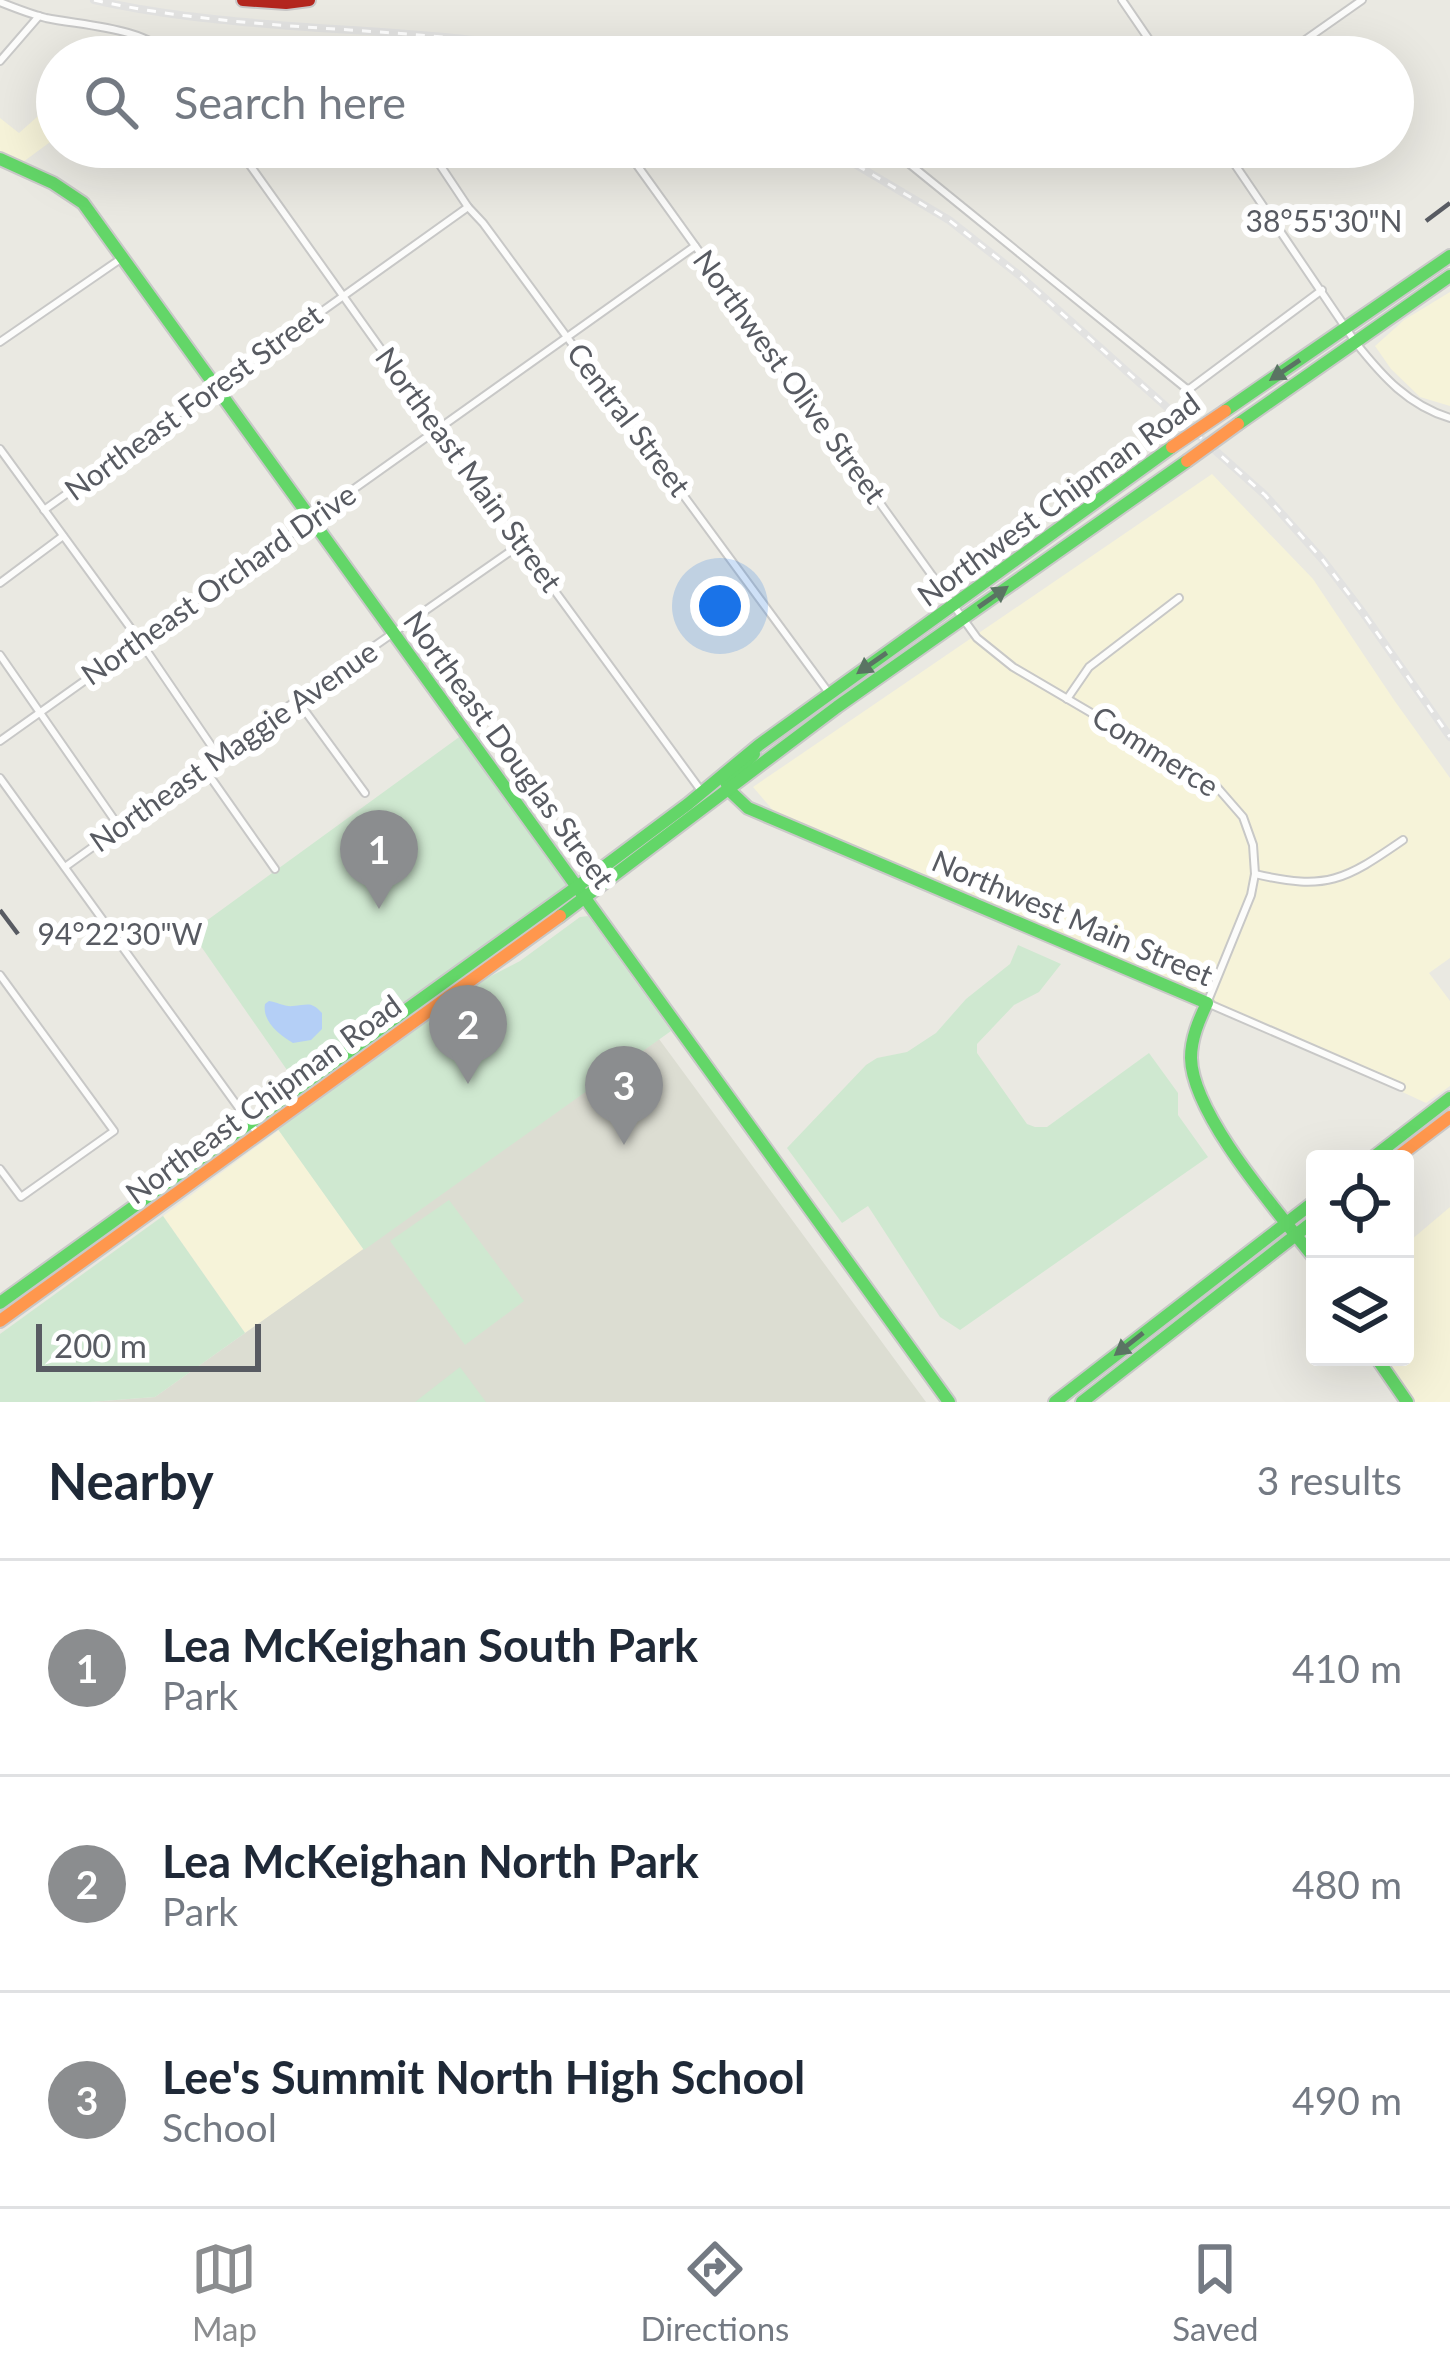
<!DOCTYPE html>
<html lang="en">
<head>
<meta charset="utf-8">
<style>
  :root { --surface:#fff; --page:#f2f2f3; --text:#1f2937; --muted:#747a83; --line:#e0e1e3; --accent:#8b8d8f }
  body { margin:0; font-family:Lato,sans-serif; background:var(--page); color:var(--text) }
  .controls { position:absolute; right:36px; bottom:36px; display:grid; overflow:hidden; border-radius:12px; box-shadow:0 12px 48px #0002 }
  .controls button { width:108px; height:108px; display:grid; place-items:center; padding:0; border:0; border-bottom:3px solid var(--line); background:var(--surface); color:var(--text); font:60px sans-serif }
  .scale { position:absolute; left:36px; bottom:30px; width:225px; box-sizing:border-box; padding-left:12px; border:6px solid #585b62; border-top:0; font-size:33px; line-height:42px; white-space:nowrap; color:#585b62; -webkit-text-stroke:9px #fff; paint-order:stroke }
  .you { position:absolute; left:720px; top:606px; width:42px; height:42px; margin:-30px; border:9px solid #fff; border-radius:50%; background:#1a73e8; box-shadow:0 0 0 18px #1a73e833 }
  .badge { display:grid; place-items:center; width:78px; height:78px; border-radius:50%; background:var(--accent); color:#fff; font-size:39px; font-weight:700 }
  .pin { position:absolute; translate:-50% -99px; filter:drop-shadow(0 3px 6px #0008) }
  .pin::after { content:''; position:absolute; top:63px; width:42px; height:36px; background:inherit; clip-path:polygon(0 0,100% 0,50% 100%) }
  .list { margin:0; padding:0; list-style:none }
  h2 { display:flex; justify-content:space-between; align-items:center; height:156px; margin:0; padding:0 48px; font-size:51px }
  h2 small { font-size:39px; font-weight:400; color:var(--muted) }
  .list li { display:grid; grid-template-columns:78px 1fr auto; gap:36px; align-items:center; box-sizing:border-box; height:216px; padding:0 48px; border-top:3px solid var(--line) }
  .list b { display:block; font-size:45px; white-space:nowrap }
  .list p { margin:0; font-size:39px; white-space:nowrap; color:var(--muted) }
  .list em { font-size:39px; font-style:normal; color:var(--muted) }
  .icon { flex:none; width:66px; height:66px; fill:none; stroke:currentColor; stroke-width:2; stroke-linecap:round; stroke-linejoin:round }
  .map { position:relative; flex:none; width:1450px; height:1402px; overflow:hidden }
  .search { position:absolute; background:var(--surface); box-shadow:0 12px 48px #0002; left:36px; right:36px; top:36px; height:132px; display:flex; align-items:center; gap:30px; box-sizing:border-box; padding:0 42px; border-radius:66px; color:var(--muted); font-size:45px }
  .sheet { height:804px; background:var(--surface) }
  nav { display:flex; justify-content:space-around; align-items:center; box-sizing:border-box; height:168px; border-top:3px solid var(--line); background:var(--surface); font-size:33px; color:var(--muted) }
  nav a { display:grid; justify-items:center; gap:6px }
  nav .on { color:var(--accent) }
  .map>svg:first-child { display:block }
  .commercial { fill:#f6f3d9 }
  .education { fill:#dcddd2 }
  .green { fill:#cfe8d0 }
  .water { fill:#b4cff6 }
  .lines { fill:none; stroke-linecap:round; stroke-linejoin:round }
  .street-casing { stroke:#c8c8c7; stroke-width:10 }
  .fast-casing { stroke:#c9c8c8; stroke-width:16 }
  .slow-casing { stroke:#c9c8c8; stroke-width:16 }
  .jam-casing { stroke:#c9c8c8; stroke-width:16 }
  .street { stroke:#fcfcfb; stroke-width:6 }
  .fast { stroke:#63d668; stroke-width:12 }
  .slow { stroke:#ff974d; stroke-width:12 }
  .jam { stroke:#b3261e; stroke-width:12 }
  .rail-casing { stroke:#e2e2e1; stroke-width:8 }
  .rail { stroke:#fff; stroke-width:3; stroke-dasharray:9; stroke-linecap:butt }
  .slow-bridge-casing { stroke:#c9c8c8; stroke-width:16; stroke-linecap:butt }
  .slow-bridge { stroke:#ff974d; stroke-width:12 }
  .oneway { fill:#5a7463 }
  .ticks { fill:none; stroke:#585b62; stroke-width:4.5 }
  .labels { text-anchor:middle; stroke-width:12; stroke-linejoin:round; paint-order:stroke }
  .street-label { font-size:30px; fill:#585b62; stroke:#fff }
  .ticks-label { font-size:30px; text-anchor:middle; fill:#585b62; stroke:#fff; stroke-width:12; stroke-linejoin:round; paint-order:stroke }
</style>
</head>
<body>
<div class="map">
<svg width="1450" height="1402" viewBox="0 0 1450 1402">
  <rect width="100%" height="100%" fill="#eae9e2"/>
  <g class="commercial">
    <polygon points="277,36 388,41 395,49 386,57 249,57"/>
    <polygon points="57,92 57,137 23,162 0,153 0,118 19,133 56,100 54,96"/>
    <polygon points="1450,292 1450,406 1420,397 1391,369 1375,346 1404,320"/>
    <polygon points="1212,474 1313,579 1394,700 1450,778 1450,958 1429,973 1450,1001 1450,1086 1426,1103 1280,1035 783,822 753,787"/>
    <polygon points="279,1130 364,1250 245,1333 163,1216"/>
    <polygon points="1450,1207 1450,1402 1413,1402 1386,1357 1405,1357 1405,1245"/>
  </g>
  <polygon class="education" points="659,1039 926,1402 90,1402 155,1397"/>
  <g class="green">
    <polygon points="462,735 567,886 296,1083 191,932"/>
    <polygon points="588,916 671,1031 364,1250 277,1128 489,977 520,961 580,917"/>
    <polygon points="1018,945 1061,964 1039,992 1014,1005 977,1044 977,1053 1027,1124 1035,1127 1047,1127 1149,1053 1178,1093 1178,1115 1208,1157 960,1330 940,1317 868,1206 842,1223 787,1148 866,1065 877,1058 907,1052 936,1033 966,999 1010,964"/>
    <polygon points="449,1200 524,1301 465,1345 390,1241"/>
    <polygon points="163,1216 245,1333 155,1397 90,1402 0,1402 0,1334"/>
    <polygon points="460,1367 486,1402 415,1402"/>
  </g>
  <path class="water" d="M 269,1001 C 277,1002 285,1007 293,1006 C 308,1005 311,1001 322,1013 L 322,1029 L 311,1040 L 293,1043 C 279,1035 262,1021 265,1004 Z"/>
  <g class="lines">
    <defs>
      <g id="street">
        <polyline points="1122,0 1161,57"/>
        <path d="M 0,2 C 15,8 30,14 46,18 C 85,26 144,27 172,57"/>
        <polyline points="1281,57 1362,0"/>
        <polyline points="0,61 39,16"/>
        <polyline points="237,147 497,512 702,792"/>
        <polyline points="428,147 468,207 483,223 829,693"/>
        <polyline points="624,147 977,638 1013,667 1216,786 1243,817 1253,845 1255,874 1251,895 1207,1003 1401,1087"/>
        <path d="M 1223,147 L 1356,343 C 1383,377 1408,405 1450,418"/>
        <polyline points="901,157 1188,390 1322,290"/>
        <polyline points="0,342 122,258"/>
        <polyline points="0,449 140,641 219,757"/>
        <polyline points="44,510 468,207"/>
        <polyline points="0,583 63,536"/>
        <polyline points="0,655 120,828"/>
        <polyline points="1067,699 1089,667 1179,598"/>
        <polyline points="297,700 365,793"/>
        <polyline points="0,741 695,246"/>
        <polyline points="204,768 275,869"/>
        <polyline points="0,778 257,1133"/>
        <polyline points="65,867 297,700 521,544"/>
        <path d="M 1255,874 C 1327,891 1345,880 1403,840"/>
        <polyline points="0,975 114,1131 21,1197 0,1169"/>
      </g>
      <g id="fast">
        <polyline points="0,159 53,183 83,203 949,1402"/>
        <polyline points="1225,411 1450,256"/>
        <polyline points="1238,424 1450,276"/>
        <path d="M 729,790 L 748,808 L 1207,1003 C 1199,1020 1191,1038 1191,1058 C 1192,1115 1279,1213 1315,1259"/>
        <polyline points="729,790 726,782 754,754"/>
        <polyline points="560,916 837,707 1187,461"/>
        <polyline points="1371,1159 1450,1098"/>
        <polyline points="0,1303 578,886 688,804 759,745 1172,447"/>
        <polyline points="1376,1357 1407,1402"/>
        <polyline points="1055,1402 1315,1201"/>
        <polyline points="1082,1402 1315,1220"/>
      </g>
      <g id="slow">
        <polyline points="1395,1159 1450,1117"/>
        <polyline points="0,1321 560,916"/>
      </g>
      <polyline id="jam" points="243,0 286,3 309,0"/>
    </defs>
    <use href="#street" class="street-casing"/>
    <use href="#fast" class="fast-casing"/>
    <use href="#slow" class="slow-casing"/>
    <use href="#jam" class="jam-casing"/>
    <use href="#street" class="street"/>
    <use href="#fast" class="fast"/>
    <use href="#slow" class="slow"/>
    <use href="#jam" class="jam"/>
    <defs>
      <g id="rail">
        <path d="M 94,0 C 255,36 422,23 584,57"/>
        <polyline points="826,147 949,220 1019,275 1265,495 1322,559 1361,610 1450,737"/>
      </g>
    </defs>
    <use href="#rail" class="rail-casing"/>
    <use href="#rail" class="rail"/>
    <defs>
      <g id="slow-bridge">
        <polyline points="1172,447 1225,411"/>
        <polyline points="1187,461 1238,424"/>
      </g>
    </defs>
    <use href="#slow-bridge" class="slow-bridge-casing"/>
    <use href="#slow-bridge" class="slow-bridge"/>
  </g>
  <defs><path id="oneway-solid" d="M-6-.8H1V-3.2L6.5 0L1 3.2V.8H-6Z" transform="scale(3)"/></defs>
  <g class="oneway">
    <use href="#oneway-solid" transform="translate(1285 370) rotate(146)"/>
    <use href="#oneway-solid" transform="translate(993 597) rotate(-35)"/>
    <use href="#oneway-solid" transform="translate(872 663) rotate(145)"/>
    <use href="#oneway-solid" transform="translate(1129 1344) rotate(142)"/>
  </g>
  <path class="ticks" d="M 1426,221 L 1450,203M 0,910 L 18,934"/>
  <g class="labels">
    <g class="street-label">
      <text transform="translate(789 377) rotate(54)" y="10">Northwest Olive Street</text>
      <text transform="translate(194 403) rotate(-36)" y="10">Northeast Forest Street</text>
      <text transform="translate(628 420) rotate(53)" y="10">Central Street</text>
      <text transform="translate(468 470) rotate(54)" y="10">Northeast Main Street</text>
      <text transform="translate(1059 500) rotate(-36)" y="10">Northwest Chipman Road</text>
      <text transform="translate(219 585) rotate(-35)" y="10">Northeast Orchard Drive</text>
      <text transform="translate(234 747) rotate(-35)" y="10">Northeast Maggie Avenue</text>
      <text transform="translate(508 750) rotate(54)" y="10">Northeast Douglas Street</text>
      <text transform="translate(1155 752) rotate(32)" y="10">Commerce</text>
      <text transform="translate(1072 919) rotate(23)" y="10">Northwest Main Street</text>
      <text transform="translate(264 1100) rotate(-36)" y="10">Northeast Chipman Road</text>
    </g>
  </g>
  <g class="ticks-label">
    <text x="1324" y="232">38°55'30"N</text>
    <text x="120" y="945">94°22'30"W</text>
  </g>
</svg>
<div class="controls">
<button><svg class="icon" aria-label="locate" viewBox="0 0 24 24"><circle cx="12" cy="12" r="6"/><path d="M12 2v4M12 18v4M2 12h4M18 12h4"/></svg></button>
<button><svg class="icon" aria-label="layers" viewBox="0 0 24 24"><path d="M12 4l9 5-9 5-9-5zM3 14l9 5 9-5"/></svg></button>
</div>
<div class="scale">200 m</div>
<div class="you"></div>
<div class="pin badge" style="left:379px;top:909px">1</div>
<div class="pin badge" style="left:468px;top:1084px">2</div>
<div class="pin badge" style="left:624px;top:1145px">3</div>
<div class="search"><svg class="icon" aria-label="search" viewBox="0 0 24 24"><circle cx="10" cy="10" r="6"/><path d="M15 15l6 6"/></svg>Search here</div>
</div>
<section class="sheet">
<h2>Nearby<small>3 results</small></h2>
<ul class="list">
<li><span class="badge">1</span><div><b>Lea McKeighan South Park</b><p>Park</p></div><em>410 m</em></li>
<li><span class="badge">2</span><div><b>Lea McKeighan North Park</b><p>Park</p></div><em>480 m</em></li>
<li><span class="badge">3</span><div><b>Lee's Summit North High School</b><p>School</p></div><em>490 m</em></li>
</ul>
</section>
<nav>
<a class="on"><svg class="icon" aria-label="map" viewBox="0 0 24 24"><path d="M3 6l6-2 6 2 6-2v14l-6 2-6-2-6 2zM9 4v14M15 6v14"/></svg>Map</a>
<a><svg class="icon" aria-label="directions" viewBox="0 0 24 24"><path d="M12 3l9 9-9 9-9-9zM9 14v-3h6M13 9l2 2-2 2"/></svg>Directions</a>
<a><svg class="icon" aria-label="saved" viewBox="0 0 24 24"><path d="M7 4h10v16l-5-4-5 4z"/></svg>Saved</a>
</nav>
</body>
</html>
